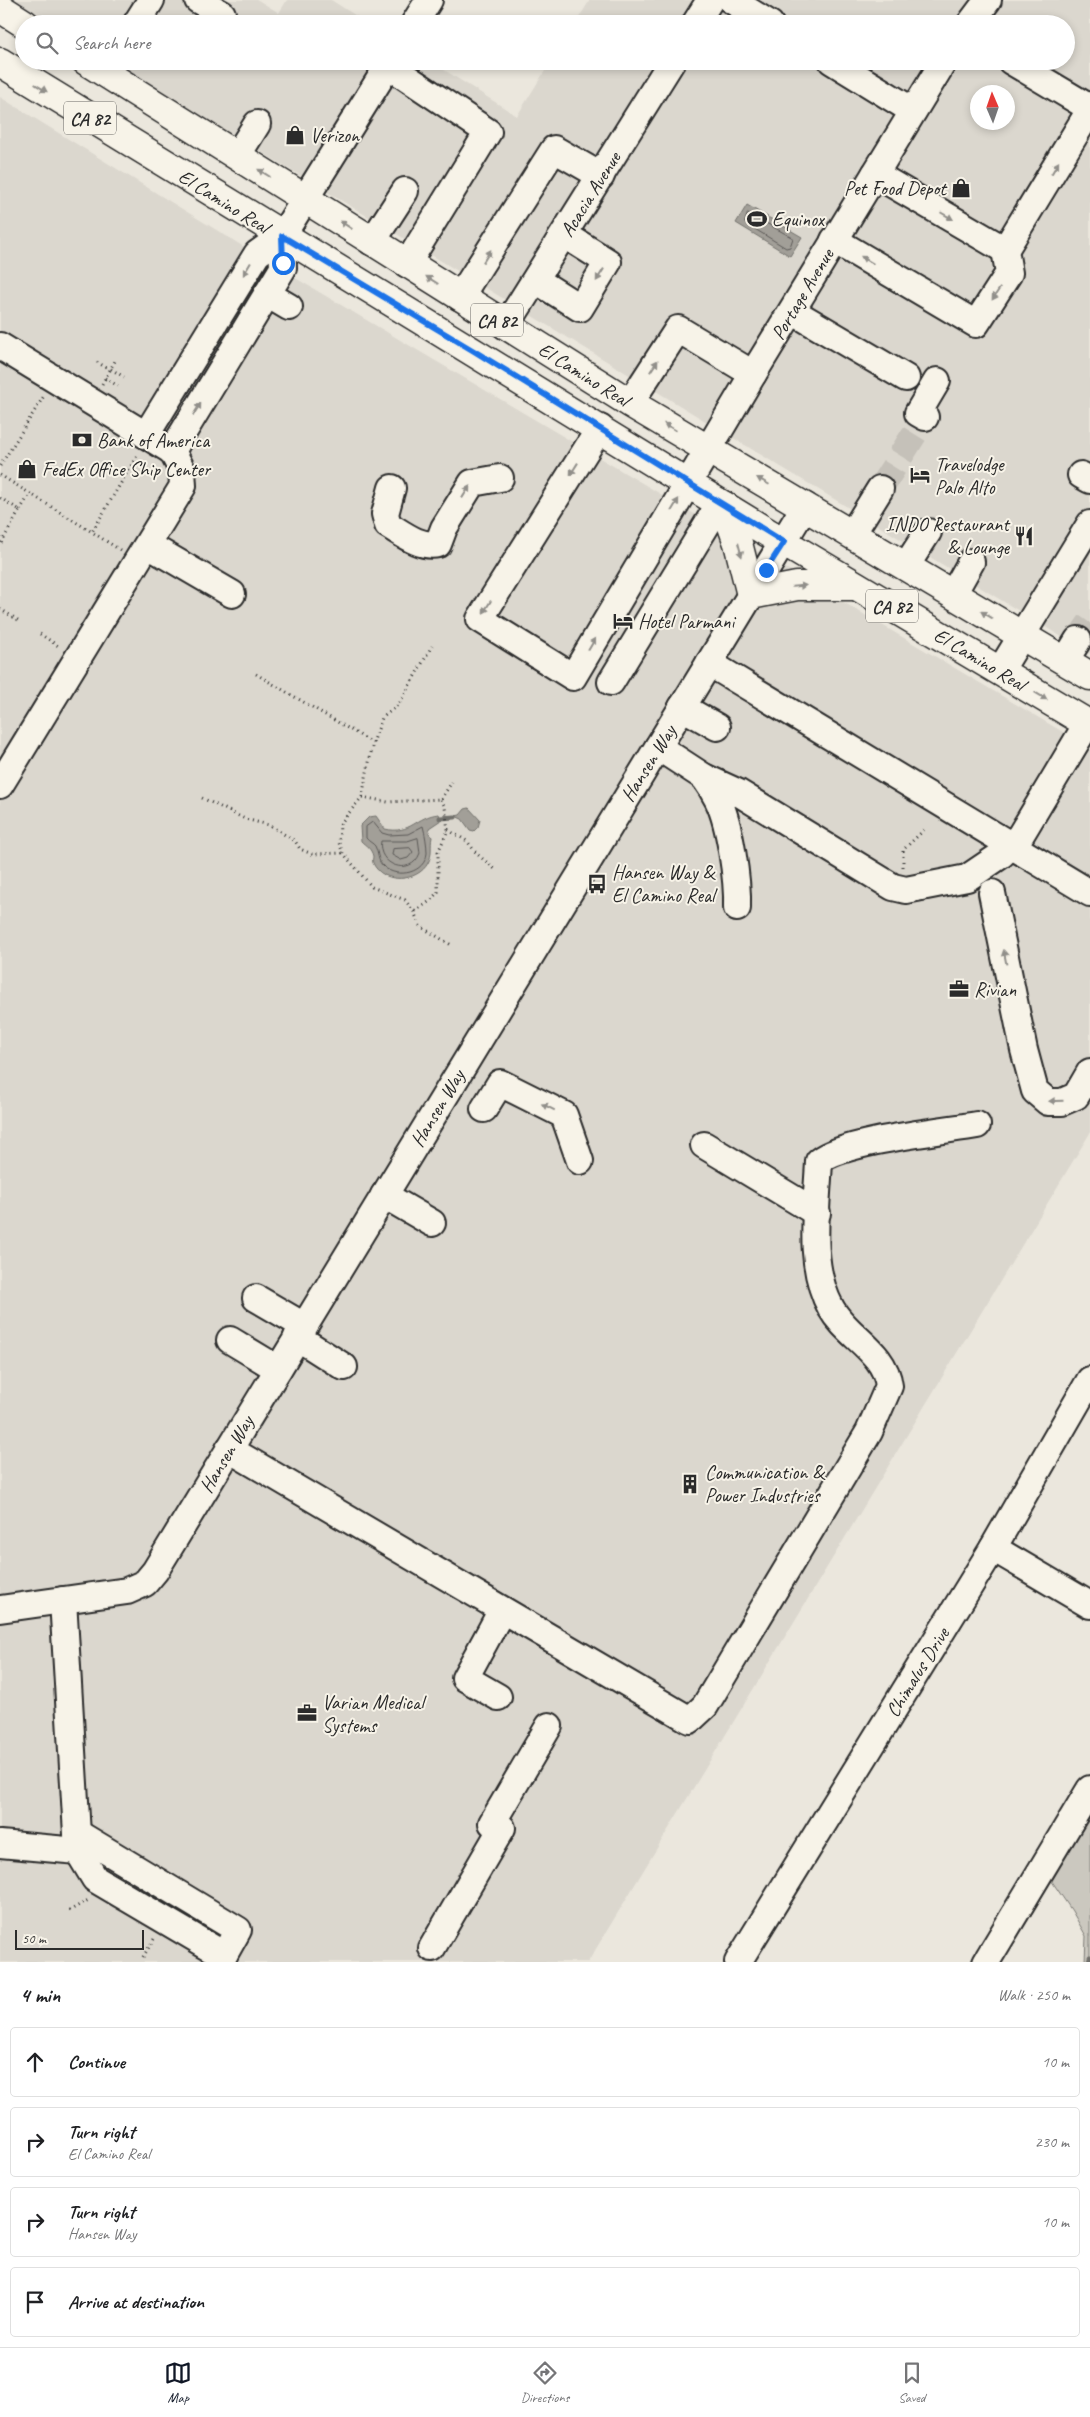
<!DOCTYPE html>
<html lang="en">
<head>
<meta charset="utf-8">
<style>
  :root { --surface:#fff; --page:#f2f2f2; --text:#202124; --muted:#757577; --line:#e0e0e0; --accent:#111827 }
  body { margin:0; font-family:Caveat,sans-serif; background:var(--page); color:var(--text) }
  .compass { position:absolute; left:970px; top:85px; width:45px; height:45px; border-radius:50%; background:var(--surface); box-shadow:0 2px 8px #0003; rotate:358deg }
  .scale { position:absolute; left:15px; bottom:12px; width:129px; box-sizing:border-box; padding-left:5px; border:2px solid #2b2b2b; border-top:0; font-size:14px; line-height:18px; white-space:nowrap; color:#2b2b2b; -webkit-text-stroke:4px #f7f3e8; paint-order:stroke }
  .stop { position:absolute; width:15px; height:15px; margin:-11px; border:4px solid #1a73e8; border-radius:50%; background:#fff }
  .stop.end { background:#1a73e8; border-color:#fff; box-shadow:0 1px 5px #0008 }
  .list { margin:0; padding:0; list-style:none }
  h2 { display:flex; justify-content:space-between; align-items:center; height:65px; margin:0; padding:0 20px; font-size:21px }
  h2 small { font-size:16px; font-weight:400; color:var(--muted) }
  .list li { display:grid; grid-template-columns:32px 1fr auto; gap:15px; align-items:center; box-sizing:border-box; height:70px; margin:0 10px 10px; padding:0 10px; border:1px solid var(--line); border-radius:5px }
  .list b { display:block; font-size:19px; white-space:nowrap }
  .list p { margin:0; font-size:16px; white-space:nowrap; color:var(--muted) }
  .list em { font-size:16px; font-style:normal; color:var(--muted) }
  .icon { flex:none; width:28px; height:28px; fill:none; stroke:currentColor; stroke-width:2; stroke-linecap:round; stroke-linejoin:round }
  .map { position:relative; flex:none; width:1090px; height:1962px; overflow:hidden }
  .search { position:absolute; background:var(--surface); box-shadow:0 2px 8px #0003; left:15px; right:15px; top:15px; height:55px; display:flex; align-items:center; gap:12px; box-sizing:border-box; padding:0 18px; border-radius:28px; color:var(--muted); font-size:19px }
  .sheet { height:385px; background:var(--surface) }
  nav { display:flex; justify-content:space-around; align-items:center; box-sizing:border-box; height:70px; border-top:1px solid var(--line); background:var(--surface); font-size:14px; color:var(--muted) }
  nav a { display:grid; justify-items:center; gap:2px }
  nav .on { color:var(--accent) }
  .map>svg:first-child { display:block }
  .built { fill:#dbd7ce; fill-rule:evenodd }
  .green { fill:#cbc8bf; stroke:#7b7a75 }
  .water { fill:#a29f98; stroke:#72716c }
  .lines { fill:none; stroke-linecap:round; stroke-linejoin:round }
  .shore { stroke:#5b5957; stroke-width:1 }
  .stream { stroke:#72716c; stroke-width:5 }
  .minor-tunnel { stroke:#c5c1b9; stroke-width:26; stroke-dasharray:26 13; stroke-linecap:butt }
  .minor-casing { stroke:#2b2b2b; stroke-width:30 }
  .major-casing { stroke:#2b2b2b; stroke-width:31 }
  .path { stroke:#2b2b2b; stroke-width:3; stroke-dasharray:1 4; stroke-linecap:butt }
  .minor { stroke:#f7f3e8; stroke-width:26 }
  .major { stroke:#f7f3e8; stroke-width:28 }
  .oneway { fill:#918f8a }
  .route { stroke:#1a73e8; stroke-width:6 }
  .labels { text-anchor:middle; stroke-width:4; stroke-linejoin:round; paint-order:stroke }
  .shield { fill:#f7f3e8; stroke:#686764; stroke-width:1 }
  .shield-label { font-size:19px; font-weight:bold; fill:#2b2b2b }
  .poi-label { font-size:20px; fill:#2b2b2b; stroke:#f7f3e8; text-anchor:start }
  .street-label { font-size:20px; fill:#2b2b2b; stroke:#f7f3e8 }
</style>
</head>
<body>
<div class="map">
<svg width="1090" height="1962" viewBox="0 0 1090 1962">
  <rect width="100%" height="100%" fill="#ebe7dd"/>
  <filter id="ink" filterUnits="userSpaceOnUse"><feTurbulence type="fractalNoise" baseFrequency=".02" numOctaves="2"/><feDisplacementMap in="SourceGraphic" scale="10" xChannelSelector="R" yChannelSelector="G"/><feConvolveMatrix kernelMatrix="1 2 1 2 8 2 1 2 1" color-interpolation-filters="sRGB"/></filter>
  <g filter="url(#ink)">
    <g class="built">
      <polygon points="10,0 258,0 279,13 287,0 331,0 369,24 49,24"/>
      <path d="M 590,0 L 1090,0 L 1090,654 L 111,61 L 430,61 L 517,116 L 551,61 L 1066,61 L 1066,24 L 575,24 ZM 978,92 L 1008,92 L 1008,122 L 978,122 Z"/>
      <polygon points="0,97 270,263 1090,748 1090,1133 588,1962 0,1962"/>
    </g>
    <polygon class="green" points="1090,1802 1090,1962 1085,1962 1086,1936 1072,1911 1047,1874"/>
    <g class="water">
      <polygon points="747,205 802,237 790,256 736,223"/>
      <polygon points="469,808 480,820 478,827 474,831 470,830 462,819 455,816 460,815 465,809"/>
      <path d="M 439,814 L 441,820 L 429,828 L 429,833 L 432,837 C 430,846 433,854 428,863 C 418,882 383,885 373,863 C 372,861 373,858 373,856 C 371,848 366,846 361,841 L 360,826 L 369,817 L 376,816 L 385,829 C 411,835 416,816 439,814 Z"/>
    </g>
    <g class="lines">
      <g class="shore">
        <polygon points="748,213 793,238 790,247 786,248 745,223"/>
        <path d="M 373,822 L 382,833 L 389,835 L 408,834 L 423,826 C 425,834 427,844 427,853 C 425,873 398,879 384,867 C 377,861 379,854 375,846 C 373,843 369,842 366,838 L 366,827 Z"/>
        <path d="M 418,838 L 420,853 C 411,878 376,865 381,841 L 407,841 Z"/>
        <polygon points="410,848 413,852 408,858 401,860 392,855 393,849"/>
      </g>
      <g class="stream">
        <polyline points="440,818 455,817"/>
        <polyline points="1089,1962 1090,1957"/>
      </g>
      <g class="minor-tunnel">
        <polyline points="880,489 925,417"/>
        <polyline points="1078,640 1090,623"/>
      </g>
      <defs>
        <g id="minor">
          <polyline points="198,0 222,14"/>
          <polyline points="731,0 770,24"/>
          <polyline points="136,24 151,0"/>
          <polyline points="414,24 429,0"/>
          <polyline points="695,24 710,0"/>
          <polyline points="970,24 988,0"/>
          <polyline points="382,61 488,132 407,264"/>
          <polyline points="832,61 913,111"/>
          <polyline points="1011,61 1090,108"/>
          <polyline points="237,156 257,124"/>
          <polyline points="875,174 1005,250 1090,110"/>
          <polyline points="834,240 976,324 1009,273 1005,250"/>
          <polyline points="372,242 405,191"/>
          <polyline points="536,280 580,308 608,262 565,235"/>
          <polyline points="267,294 289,307"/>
          <polyline points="460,297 554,149 601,176"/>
          <polyline points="792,311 906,378"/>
          <polyline points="506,326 672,61"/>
          <polyline points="0,346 172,451 182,470 183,486 0,785"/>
          <polyline points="630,403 678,329 753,374"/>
          <polyline points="925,417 918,413 937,381"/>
          <polyline points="600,428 480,619 573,677 753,374 944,61"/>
          <polyline points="146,435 257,254 282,236 391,61"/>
          <polyline points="172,451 283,268 282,236"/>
          <polyline points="1081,475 1090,480"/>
          <path d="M 392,488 L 385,514 L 388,525 C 403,534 420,548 438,544 L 444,528 L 472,483 L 500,478"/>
          <polyline points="852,534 880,489"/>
          <polyline points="148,545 232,594"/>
          <polyline points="906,566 928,532"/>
          <polyline points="953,594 971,562"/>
          <polyline points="1065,661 1078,640"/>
          <polyline points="709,663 1090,893"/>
          <polyline points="1000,671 1090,524"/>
          <polyline points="611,682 720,503"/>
          <polyline points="682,707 717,727"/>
          <polyline points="658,747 704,777 739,793 893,887 906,890 967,878 1001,855 1020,836 1087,724"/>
          <path d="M 704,777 C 709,784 714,792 718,800 C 730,824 738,881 737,908"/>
          <polyline points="992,893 1024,1050 1035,1091 1048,1102 1062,1102 1076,1096 1090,1072"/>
          <polyline points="484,1109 500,1083 564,1115 580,1161"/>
          <polyline points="704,1145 817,1213"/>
          <polyline points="384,1195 432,1223"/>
          <polyline points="256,1298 304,1326"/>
          <polyline points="297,1337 344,1367"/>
          <polyline points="230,1340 278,1369"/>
          <path d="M 229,1449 L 690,1720 L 705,1706 L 869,1432 L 889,1386 C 885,1351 847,1337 831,1308 C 807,1264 817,1208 819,1161 C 843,1141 942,1131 977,1125"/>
          <polyline points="993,1548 1090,1605"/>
          <polyline points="63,1600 78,1851 95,1879 224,1955"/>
          <polyline points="0,1609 127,1591 145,1583 155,1571 805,506"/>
          <polyline points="498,1697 465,1678 502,1610"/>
          <polyline points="77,1833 238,1930 220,1962"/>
          <polyline points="0,1844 78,1851"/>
          <polyline points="432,1948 502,1828 492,1823 549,1726"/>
          <polyline points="738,1962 993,1548 1090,1380"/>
          <polyline points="986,1962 1090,1789"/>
        </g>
        <g id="major">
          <polyline points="0,8 25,24"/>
          <polyline points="86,61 630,403 1090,676"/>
          <polyline points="0,62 783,542 1090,725"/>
          <polyline points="725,506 738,543 751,595 797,586 856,586"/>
        </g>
      </defs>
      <use href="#minor" class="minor-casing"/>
      <use href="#major" class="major-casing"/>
      <g class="path">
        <polyline points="97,362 110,370"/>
        <polyline points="111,369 124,377"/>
        <polyline points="105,378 118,386"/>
        <polyline points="102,384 115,361"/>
        <polyline points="0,466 44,396"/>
        <polyline points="0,475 92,532"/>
        <polyline points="0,498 20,510 0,545"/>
        <polyline points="20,510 30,494"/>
        <polyline points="120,550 92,532 138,454"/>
        <polyline points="0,609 18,620"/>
        <polyline points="40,634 60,647"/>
        <polyline points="256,674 373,743 362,797 340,824 339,843 343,853 372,887 405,900 414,912 420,926 453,946"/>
        <polyline points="373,743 382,718 399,704 432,646"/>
        <polyline points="362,797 388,802 441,799 445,807 448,830 438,852 438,892 430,901 414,912"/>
        <polyline points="202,798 245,819 269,825 295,841 300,849 312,854 343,853"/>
        <polyline points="441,799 452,782"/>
        <polyline points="448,830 467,841 477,854 496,870"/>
        <polyline points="903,867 903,850 926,828"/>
        <polyline points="69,1911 90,1899"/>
        <polyline points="143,1957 154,1939"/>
      </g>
      <use href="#minor" class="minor"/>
      <use href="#major" class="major"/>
    </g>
    <defs><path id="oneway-solid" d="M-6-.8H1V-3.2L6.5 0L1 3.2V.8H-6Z" transform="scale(1.25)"/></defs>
    <g class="oneway">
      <use href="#oneway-solid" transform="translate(41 88) rotate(32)"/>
      <use href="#oneway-solid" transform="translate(1055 168) rotate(-59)"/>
      <use href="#oneway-solid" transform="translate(264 173) rotate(-148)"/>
      <use href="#oneway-solid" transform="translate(947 216) rotate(30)"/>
      <use href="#oneway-solid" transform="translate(346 225) rotate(-147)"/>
      <use href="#oneway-solid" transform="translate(487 256) rotate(-58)"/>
      <use href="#oneway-solid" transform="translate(867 260) rotate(-149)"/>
      <use href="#oneway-solid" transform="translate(247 269) rotate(121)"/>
      <use href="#oneway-solid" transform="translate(600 275) rotate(122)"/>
      <use href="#oneway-solid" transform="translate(432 280) rotate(-148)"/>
      <use href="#oneway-solid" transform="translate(996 294) rotate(123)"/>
      <use href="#oneway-solid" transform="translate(654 366) rotate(-57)"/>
      <use href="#oneway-solid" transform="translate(197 409) rotate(-58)"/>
      <use href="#oneway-solid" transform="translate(670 427) rotate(-149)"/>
      <use href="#oneway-solid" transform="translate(574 469) rotate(122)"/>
      <use href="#oneway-solid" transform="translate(763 481) rotate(-150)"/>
      <use href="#oneway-solid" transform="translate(466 492) rotate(-58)"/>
      <use href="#oneway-solid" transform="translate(675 505) rotate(-59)"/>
      <use href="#oneway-solid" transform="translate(740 550) rotate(75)"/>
      <use href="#oneway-solid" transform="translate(799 586) rotate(-5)"/>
      <use href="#oneway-solid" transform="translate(487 607) rotate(122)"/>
      <use href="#oneway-solid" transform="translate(987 615) rotate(-149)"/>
      <use href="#oneway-solid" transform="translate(592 644) rotate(-60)"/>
      <use href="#oneway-solid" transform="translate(1041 696) rotate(31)"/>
      <use href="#oneway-solid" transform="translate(1005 957) rotate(-101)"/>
      <use href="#oneway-solid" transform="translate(1056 1101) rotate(178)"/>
      <use href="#oneway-solid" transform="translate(548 1107) rotate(-154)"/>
    </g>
  </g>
  <g class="lines" filter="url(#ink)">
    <polyline class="route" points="283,263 282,236 474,351 784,542 766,570"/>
  </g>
  <defs>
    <symbol id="shop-bare" viewBox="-9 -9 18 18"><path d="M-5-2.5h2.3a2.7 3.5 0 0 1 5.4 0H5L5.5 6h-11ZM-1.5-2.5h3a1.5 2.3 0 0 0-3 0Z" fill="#2b2b2b" stroke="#f7f3e8" stroke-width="2.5" paint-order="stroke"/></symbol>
    <symbol id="stadium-bare" viewBox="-9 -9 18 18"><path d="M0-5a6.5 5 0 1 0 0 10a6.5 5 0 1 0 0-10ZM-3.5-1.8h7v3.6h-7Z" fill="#2b2b2b" stroke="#f7f3e8" stroke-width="2.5" paint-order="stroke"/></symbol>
    <symbol id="bank-bare" viewBox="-9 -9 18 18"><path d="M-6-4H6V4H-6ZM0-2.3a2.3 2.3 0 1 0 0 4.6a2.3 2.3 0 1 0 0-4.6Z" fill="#2b2b2b" stroke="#f7f3e8" stroke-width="2.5" paint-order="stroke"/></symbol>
    <symbol id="hotel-bare" viewBox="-9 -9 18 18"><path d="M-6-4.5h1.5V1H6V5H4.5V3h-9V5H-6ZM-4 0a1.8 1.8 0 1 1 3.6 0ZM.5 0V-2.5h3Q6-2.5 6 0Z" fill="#2b2b2b" stroke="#f7f3e8" stroke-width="2.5" paint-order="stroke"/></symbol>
    <symbol id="restaurant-bare" viewBox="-9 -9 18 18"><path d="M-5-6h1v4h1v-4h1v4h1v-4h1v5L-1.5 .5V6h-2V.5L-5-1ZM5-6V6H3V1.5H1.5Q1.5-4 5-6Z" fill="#2b2b2b" stroke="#f7f3e8" stroke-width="2.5" paint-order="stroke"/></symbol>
    <symbol id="bus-bare" viewBox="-9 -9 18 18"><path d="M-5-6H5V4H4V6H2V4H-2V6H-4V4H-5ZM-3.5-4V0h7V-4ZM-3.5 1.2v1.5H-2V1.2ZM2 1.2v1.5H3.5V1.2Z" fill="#2b2b2b" stroke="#f7f3e8" stroke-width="2.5" paint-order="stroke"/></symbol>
    <symbol id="office-bare" viewBox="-9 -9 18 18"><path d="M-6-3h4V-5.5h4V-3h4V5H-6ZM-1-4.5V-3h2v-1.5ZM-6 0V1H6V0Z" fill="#2b2b2b" stroke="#f7f3e8" stroke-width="2.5" paint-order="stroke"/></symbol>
    <symbol id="building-bare" viewBox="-9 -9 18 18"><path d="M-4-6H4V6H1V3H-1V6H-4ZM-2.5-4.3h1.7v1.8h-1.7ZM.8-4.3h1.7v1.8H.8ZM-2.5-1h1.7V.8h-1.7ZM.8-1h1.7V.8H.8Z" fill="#2b2b2b" stroke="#f7f3e8" stroke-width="2.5" paint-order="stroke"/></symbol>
  </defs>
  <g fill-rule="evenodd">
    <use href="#shop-bare" x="281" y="121" width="28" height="28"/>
    <use href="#shop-bare" x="947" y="174" width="28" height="28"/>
    <use href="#stadium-bare" x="743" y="205" width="28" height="28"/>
    <use href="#bank-bare" x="68" y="426" width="28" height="28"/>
    <use href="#shop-bare" x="13" y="455" width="28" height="28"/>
    <use href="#hotel-bare" x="906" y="461" width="28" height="28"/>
    <use href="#restaurant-bare" x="1010" y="522" width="28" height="28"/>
    <use href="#hotel-bare" x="609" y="607" width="28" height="28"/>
    <use href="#bus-bare" x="583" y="870" width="28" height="28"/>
    <use href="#office-bare" x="945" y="975" width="28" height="28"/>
    <use href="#building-bare" x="676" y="1470" width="28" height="28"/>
    <use href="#office-bare" x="293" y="1699" width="28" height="28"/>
  </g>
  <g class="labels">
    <g class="shield">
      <rect x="64" y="101.5" width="52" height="33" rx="4"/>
      <rect x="471" y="303.5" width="52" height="33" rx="4"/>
      <rect x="866" y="589.5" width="52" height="33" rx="4"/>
    </g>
    <g class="shield-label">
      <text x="90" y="125">CA 82</text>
      <text x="497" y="327">CA 82</text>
      <text x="892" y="613">CA 82</text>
    </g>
    <g class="poi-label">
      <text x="310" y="142">Verizon</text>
      <text x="946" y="195" text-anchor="end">Pet Food Depot</text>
      <text x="772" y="226">Equinox</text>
      <text x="97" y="447">Bank of America</text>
      <text x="935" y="471">Travelodge<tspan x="935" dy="23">Palo Alto</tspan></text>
      <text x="42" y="476">FedEx Office Ship Center</text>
      <text x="1009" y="531" text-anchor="end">INDO Restaurant<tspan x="1009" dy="23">&amp; Lounge</tspan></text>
      <text x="638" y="628">Hotel Parmani</text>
      <text x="612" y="879">Hansen Way &amp;<tspan x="612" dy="23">El Camino Real</tspan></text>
      <text x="974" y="996">Rivian</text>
      <text x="705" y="1479">Communication &amp;<tspan x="705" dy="23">Power Industries</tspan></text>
      <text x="322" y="1709">Varian Medical<tspan x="322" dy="23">Systems</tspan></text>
    </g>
    <g class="street-label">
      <text transform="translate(590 194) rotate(-58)" y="7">Acacia Avenue</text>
      <text transform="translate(224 201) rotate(32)" y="7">El Camino Real</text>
      <text transform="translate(802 294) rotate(-59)" y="7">Portage Avenue</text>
      <text transform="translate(584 374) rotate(32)" y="7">El Camino Real</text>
      <text transform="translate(980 659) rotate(31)" y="7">El Camino Real</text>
      <text transform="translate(648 763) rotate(-58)" y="7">Hansen Way</text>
      <text transform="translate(437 1108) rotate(-59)" y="7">Hansen Way</text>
      <text transform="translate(226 1454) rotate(-59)" y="7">Hansen Way</text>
      <text transform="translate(917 1672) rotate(-58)" y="7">Chimalus Drive</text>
    </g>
  </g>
</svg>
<svg class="compass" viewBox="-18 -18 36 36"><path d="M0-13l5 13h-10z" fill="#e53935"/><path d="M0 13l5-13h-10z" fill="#757577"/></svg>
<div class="scale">50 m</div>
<div class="stop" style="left:283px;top:263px"></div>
<div class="stop end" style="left:766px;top:570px"></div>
<div class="search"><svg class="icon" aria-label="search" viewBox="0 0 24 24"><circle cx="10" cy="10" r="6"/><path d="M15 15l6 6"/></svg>Search here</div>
</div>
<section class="sheet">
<h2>4 min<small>Walk · 250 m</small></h2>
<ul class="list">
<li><svg class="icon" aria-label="ahead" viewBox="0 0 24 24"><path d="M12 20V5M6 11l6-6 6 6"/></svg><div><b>Continue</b></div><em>10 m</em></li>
<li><svg class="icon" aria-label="right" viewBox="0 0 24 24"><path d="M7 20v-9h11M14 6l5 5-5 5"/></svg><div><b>Turn right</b><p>El Camino Real</p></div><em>230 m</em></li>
<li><svg class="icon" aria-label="right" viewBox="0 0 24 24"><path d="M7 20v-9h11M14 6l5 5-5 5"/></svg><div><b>Turn right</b><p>Hansen Way</p></div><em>10 m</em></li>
<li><svg class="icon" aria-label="arrive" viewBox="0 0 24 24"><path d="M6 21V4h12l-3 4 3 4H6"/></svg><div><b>Arrive at destination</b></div></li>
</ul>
</section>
<nav>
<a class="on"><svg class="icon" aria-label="map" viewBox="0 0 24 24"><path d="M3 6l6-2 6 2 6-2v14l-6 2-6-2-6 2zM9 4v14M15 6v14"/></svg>Map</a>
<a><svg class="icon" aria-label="directions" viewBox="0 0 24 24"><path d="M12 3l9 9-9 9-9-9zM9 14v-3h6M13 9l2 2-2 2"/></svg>Directions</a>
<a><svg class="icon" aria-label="saved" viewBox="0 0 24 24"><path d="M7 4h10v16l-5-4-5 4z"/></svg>Saved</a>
</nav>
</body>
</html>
